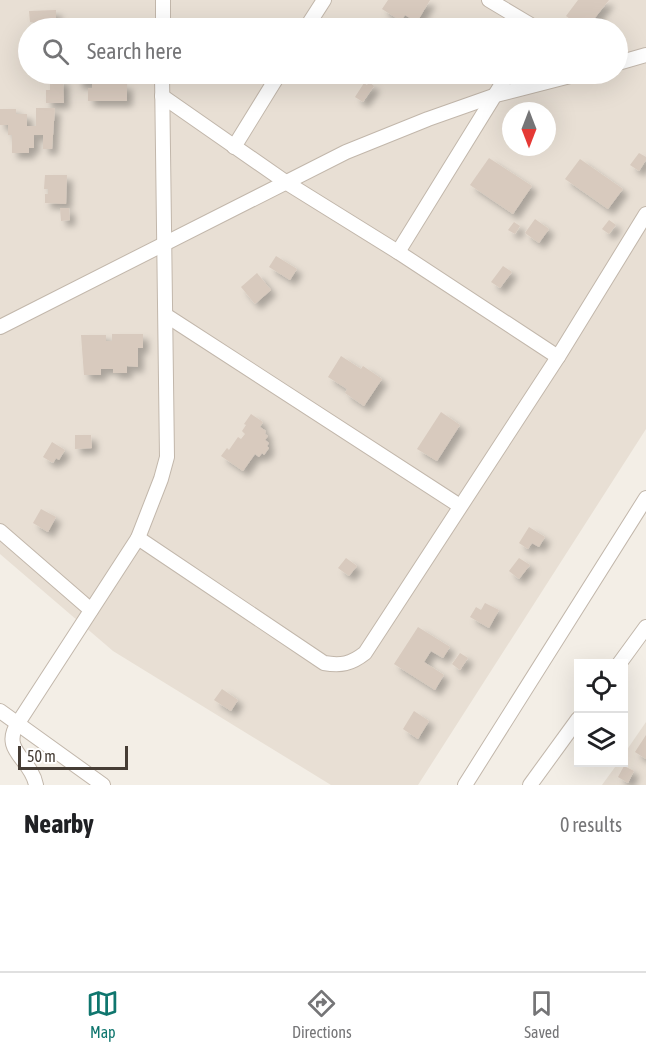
<!DOCTYPE html>
<html lang="en">
<head>
<meta charset="utf-8">
<style>
  :root { --surface:#fff; --page:#f2f2f2; --text:#202124; --muted:#757577; --line:#e0e0e0; --accent:#0f766e }
  body { margin:0; font-family:"Asap Condensed",sans-serif; background:var(--page); color:var(--text) }
  .controls { position:absolute; right:18px; bottom:18px; display:grid; overflow:hidden; border-radius:0px; box-shadow:0 6px 24px #0002 }
  .controls button { width:54px; height:54px; display:grid; place-items:center; padding:0; border:0; border-bottom:2px solid var(--line); background:var(--surface); color:var(--text); font:30px sans-serif }
  .compass { position:absolute; left:502px; top:102px; width:54px; height:54px; border-radius:50%; background:var(--surface); box-shadow:0 6px 24px #0002; rotate:180deg }
  .scale { position:absolute; left:18px; bottom:15px; width:110px; box-sizing:border-box; padding-left:6px; border:3px solid #463d35; border-top:0; font-size:16px; line-height:21px; white-space:nowrap; color:#463d35; -webkit-text-stroke:4px #fff; paint-order:stroke }
  .list { margin:0; padding:0; list-style:none }
  h2 { display:flex; justify-content:space-between; align-items:center; height:78px; margin:0; padding:0 24px; font-size:26px }
  h2 small { font-size:20px; font-weight:400; color:var(--muted) }
  .icon { flex:none; width:33px; height:33px; fill:none; stroke:currentColor; stroke-width:2; stroke-linecap:round; stroke-linejoin:round }
  .map { position:relative; flex:none; width:646px; height:785px; overflow:hidden }
  .search { position:absolute; background:var(--surface); box-shadow:0 6px 24px #0002; left:18px; right:18px; top:18px; height:66px; display:flex; align-items:center; gap:15px; box-sizing:border-box; padding:0 21px; border-radius:33px; color:var(--muted); font-size:22px }
  .sheet { height:186px; background:var(--surface) }
  nav { display:flex; justify-content:space-around; align-items:center; box-sizing:border-box; height:84px; border-top:2px solid var(--line); background:var(--surface); font-size:16px; color:var(--muted) }
  nav a { display:grid; justify-items:center; gap:3px }
  nav .on { color:var(--accent) }
  .map>svg:first-child { display:block }
  .residential { fill:#e8dfd4; fill-rule:evenodd }
  .building { fill:#d8cabe; filter:url(#shadow) }
  .lines { fill:none; stroke-linecap:round; stroke-linejoin:round }
  .street-casing { stroke:#c2b7ab; stroke-width:16 }
  .street { stroke:#fff; stroke-width:14 }
</style>
</head>
<body>
<div class="map">
<svg width="646" height="785" viewBox="0 0 646 785">
  <defs>
    <filter id="shadow"><feDropShadow dx="5.5" dy="5.5" stdDeviation="3" flood-color="#0004"/></filter>
  </defs>
  <rect width="100%" height="100%" fill="#f3eee6"/>
  <g class="residential">
    <path d="M 0,0 L 646,0 L 646,429 L 418,785 L 331,785 L 113,651 L 0,554 ZM 28,28 L 618,28 L 618,74 L 28,74 ZM 511,111 L 547,111 L 547,147 L 511,147 Z"/>
    <polygon points="646,722 646,785 602,785 618,763 624,762 624,754"/>
  </g>
  <g class="building">
    <polygon points="388,0 430,0 417,22 405,15 401,21 382,9"/>
    <polygon points="578,0 609,0 587,28 583,28 566,16"/>
    <polygon points="56,10 56,21 53,21 53,28 36,28 35,22 30,22 29,11"/>
    <polygon points="77,74 118,74 118,81 114,81 114,84 127,84 127,101 88,101 88,88 92,88 92,83 77,83"/>
    <polygon points="50,79 63,79 64,103 46,103 46,90 50,90"/>
    <polygon points="369,82 374,86 363,102 355,97 364,83 367,85"/>
    <polygon points="36,108 55,108 52,149 43,149 43,135 34,135 34,148 29,148 29,153 12,153 12,135 8,135 8,125 0,125 0,109 16,109 16,114 27,114 27,126 36,126"/>
    <polygon points="639,153 646,157 646,160 639,171 630,165"/>
    <polygon points="489,158 532,186 513,214 470,185"/>
    <polygon points="580,159 623,189 608,209 565,179"/>
    <polygon points="45,175 67,175 66,204 45,203 45,194 48,194 48,189 44,189"/>
    <polygon points="60,208 69,208 70,220 61,221"/>
    <polygon points="535,219 549,229 539,243 525,233"/>
    <polygon points="609,220 616,225 609,234 602,229"/>
    <polygon points="514,222 520,226 515,234 508,230"/>
    <polygon points="276,256 297,269 290,280 269,267"/>
    <polygon points="503,266 512,272 500,288 491,282"/>
    <polygon points="257,273 271,290 255,304 241,287"/>
    <polygon points="112,334 143,334 143,348 138,348 138,367 127,366 127,373 113,373 113,369 101,369 101,375 84,375 81,335 106,335 106,341 112,341"/>
    <polygon points="341,356 361,369 363,366 382,379 364,406 345,393 347,389 328,377"/>
    <polygon points="441,412 460,425 437,461 417,449"/>
    <polygon points="251,414 263,422 260,427 266,431 265,434 268,436 265,440 269,443 267,446 269,448 264,455 262,453 259,457 255,454 243,471 221,456 227,448 229,450 238,437 241,439 245,434 242,431 246,425 244,424"/>
    <polygon points="75,435 91,435 92,448 75,449"/>
    <polygon points="52,442 65,450 59,460 56,458 53,463 43,457"/>
    <polygon points="41,509 56,517 48,532 33,523"/>
    <polygon points="529,527 545,537 539,547 532,543 528,549 519,543"/>
    <polygon points="346,558 357,566 349,576 338,568"/>
    <polygon points="519,558 530,565 519,579 509,571"/>
    <polygon points="485,603 499,610 489,628 470,617 476,607 481,610"/>
    <polygon points="418,627 450,647 443,658 431,651 424,662 444,675 435,690 394,664"/>
    <polygon points="460,653 468,658 460,670 452,664"/>
    <polygon points="222,689 238,700 231,711 214,700"/>
    <polygon points="414,711 429,721 418,739 403,729"/>
    <polygon points="646,735 646,759 635,752"/>
    <polygon points="624,766 634,771 628,783 618,777"/>
  </g>
  <g class="lines">
    <defs>
      <g id="street">
        <polyline points="489,0 536,28"/>
        <polyline points="163,28 163,0"/>
        <polyline points="306,28 324,0"/>
        <polyline points="618,63 646,55"/>
        <polyline points="162,96 287,183 398,252 558,357"/>
        <polyline points="234,147 279,74"/>
        <polyline points="398,252 508,74"/>
        <polyline points="167,316 460,506"/>
        <polyline points="0,327 346,152 428,119 496,95 578,74"/>
        <polyline points="0,531 91,610"/>
        <path d="M 138,538 L 324,663 C 341,666 351,664 365,653 L 558,357 L 646,214"/>
        <polyline points="619,664 646,627"/>
        <polyline points="0,711 103,785"/>
        <path d="M 36,785 C 31,758 0,751 18,723 L 138,538 L 161,479 L 167,457 L 162,74"/>
        <polyline points="465,785 646,498"/>
        <polyline points="530,785 578,719"/>
      </g>
    </defs>
    <use href="#street" class="street-casing"/>
    <use href="#street" class="street"/>
  </g>
</svg>
<div class="controls">
<button><svg class="icon" aria-label="locate" viewBox="0 0 24 24"><circle cx="12" cy="12" r="6"/><path d="M12 2v4M12 18v4M2 12h4M18 12h4"/></svg></button>
<button><svg class="icon" aria-label="layers" viewBox="0 0 24 24"><path d="M12 4l9 5-9 5-9-5zM3 14l9 5 9-5"/></svg></button>
</div>
<svg class="compass" viewBox="-18 -18 36 36"><path d="M0-13l5 13h-10z" fill="#e53935"/><path d="M0 13l5-13h-10z" fill="#757577"/></svg>
<div class="scale">50 m</div>
<div class="search"><svg class="icon" aria-label="search" viewBox="0 0 24 24"><circle cx="10" cy="10" r="6"/><path d="M15 15l6 6"/></svg>Search here</div>
</div>
<section class="sheet">
<h2>Nearby<small>0 results</small></h2>
<ul class="list">
</ul>
</section>
<nav>
<a class="on"><svg class="icon" aria-label="map" viewBox="0 0 24 24"><path d="M3 6l6-2 6 2 6-2v14l-6 2-6-2-6 2zM9 4v14M15 6v14"/></svg>Map</a>
<a><svg class="icon" aria-label="directions" viewBox="0 0 24 24"><path d="M12 3l9 9-9 9-9-9zM9 14v-3h6M13 9l2 2-2 2"/></svg>Directions</a>
<a><svg class="icon" aria-label="saved" viewBox="0 0 24 24"><path d="M7 4h10v16l-5-4-5 4z"/></svg>Saved</a>
</nav>
</body>
</html>
